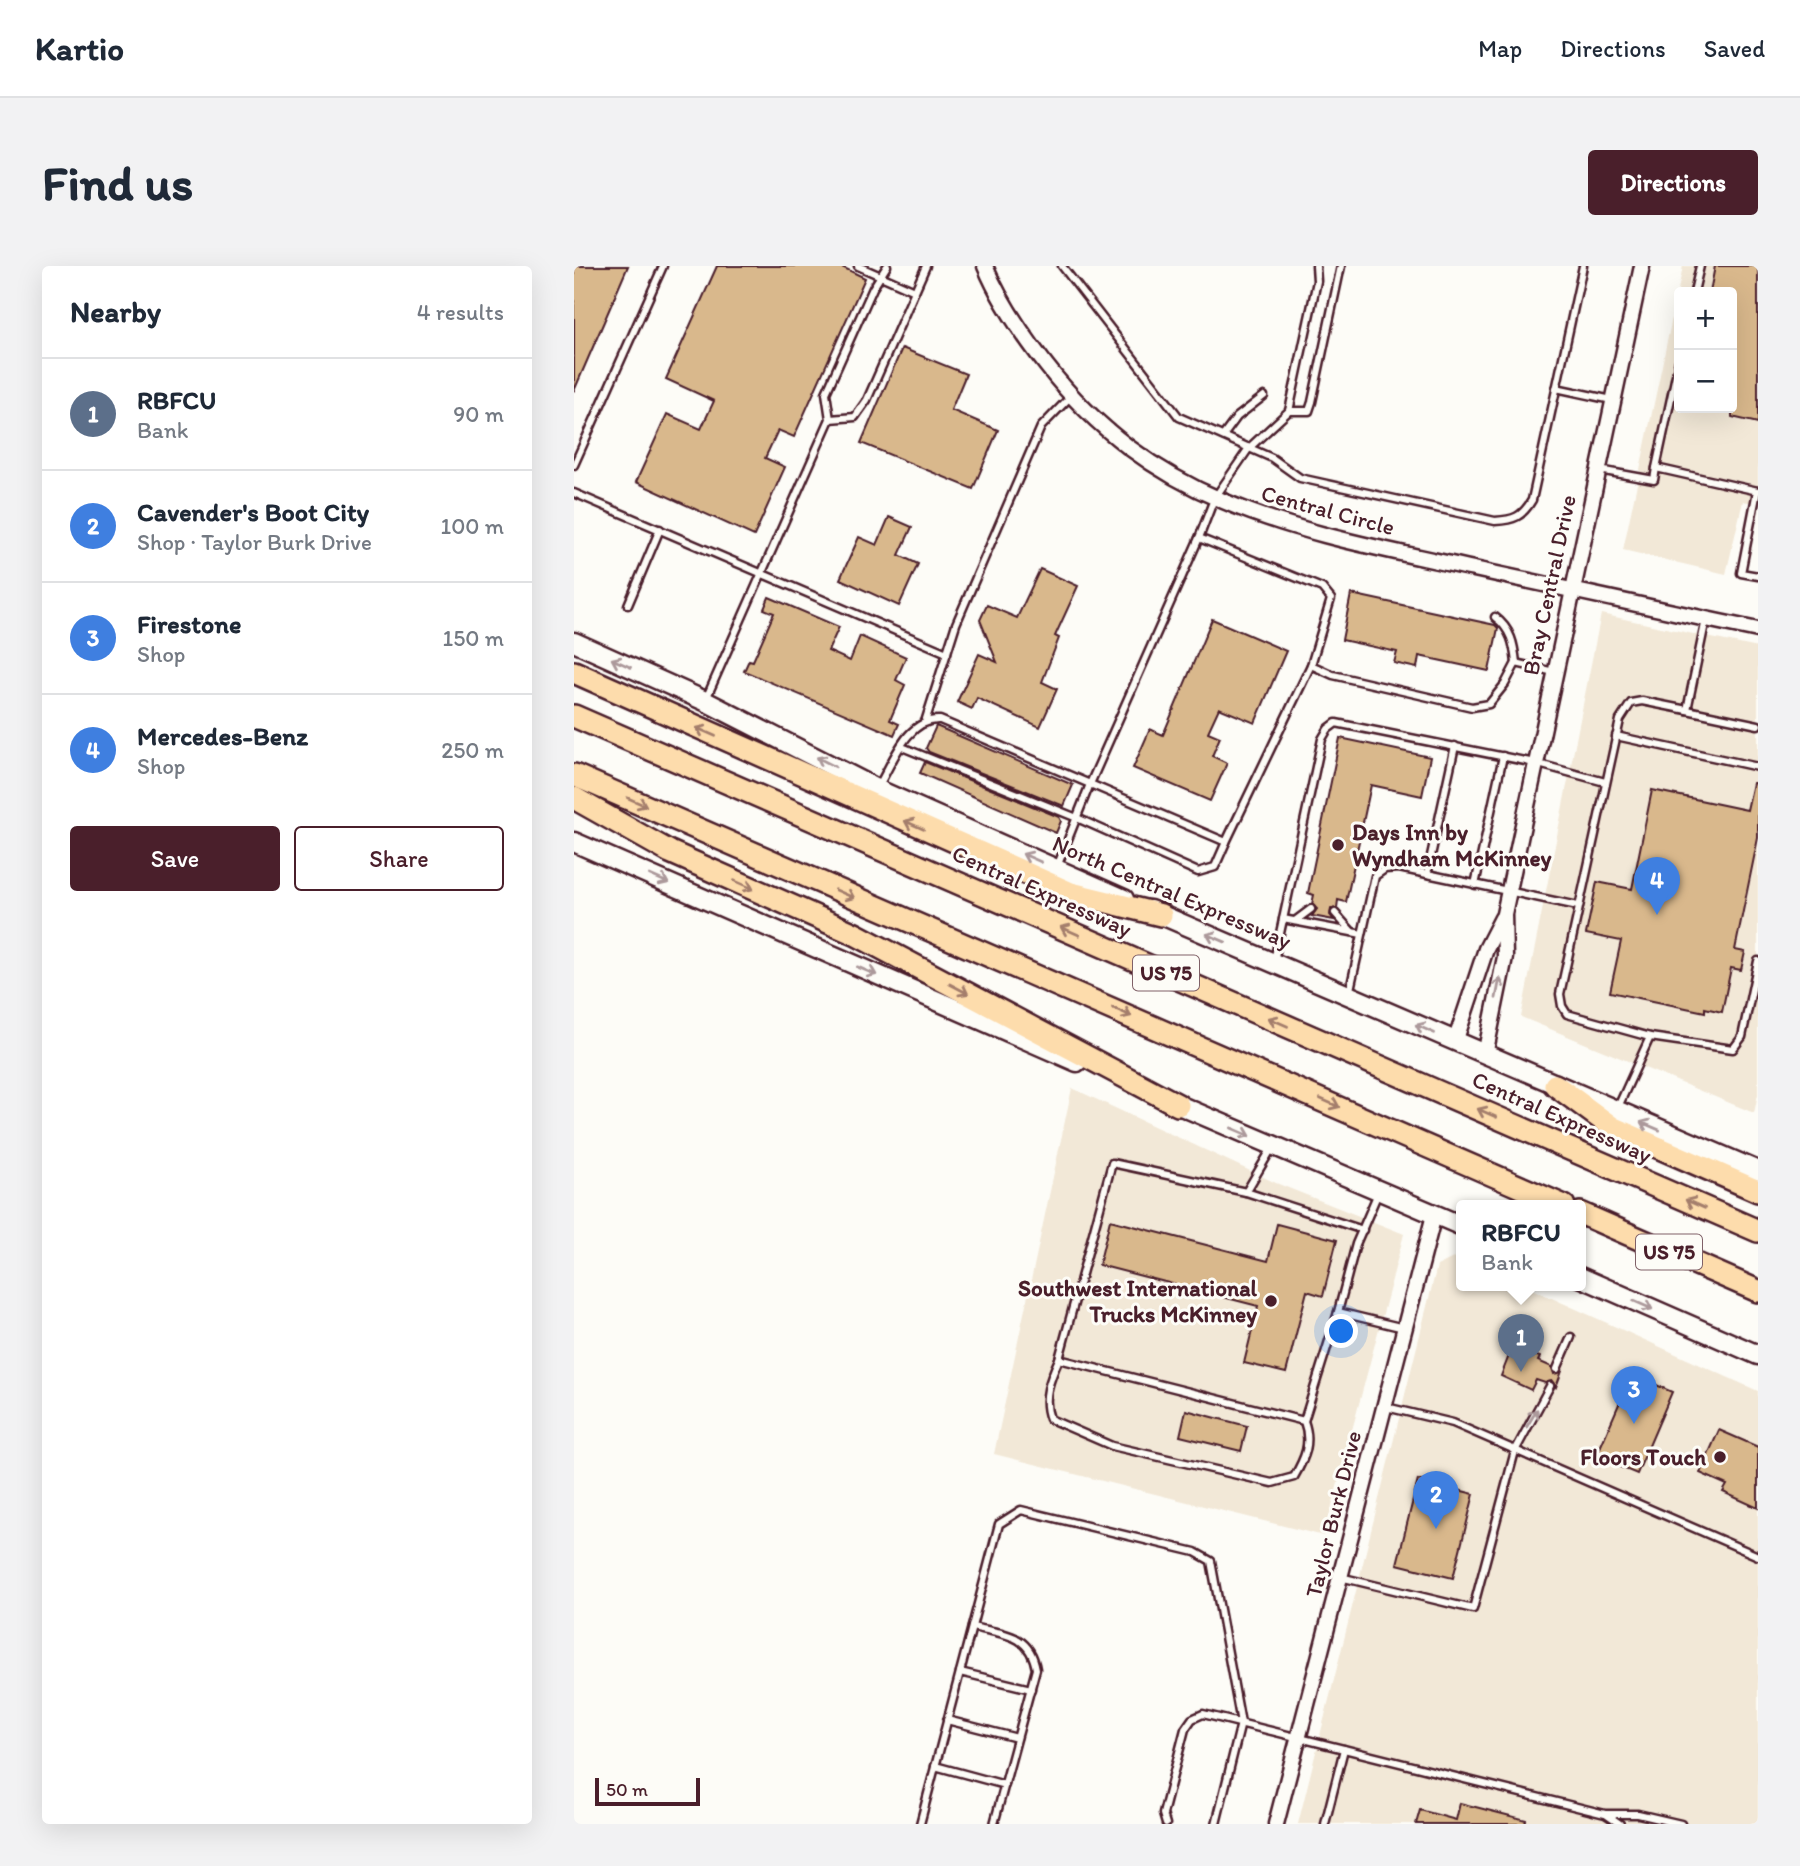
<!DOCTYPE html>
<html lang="en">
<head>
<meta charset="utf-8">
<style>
  :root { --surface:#fff; --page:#f2f2f3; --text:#1f2937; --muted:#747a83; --line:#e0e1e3; --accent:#4a1f2b }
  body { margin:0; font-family:Itim,sans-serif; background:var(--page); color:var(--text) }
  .controls { position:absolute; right:21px; top:21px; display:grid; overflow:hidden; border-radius:7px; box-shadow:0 7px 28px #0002 }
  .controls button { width:63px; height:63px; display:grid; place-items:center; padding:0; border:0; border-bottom:2px solid var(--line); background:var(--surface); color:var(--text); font:35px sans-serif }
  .scale { position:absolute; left:21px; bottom:18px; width:105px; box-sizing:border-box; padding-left:7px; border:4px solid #4a1f2b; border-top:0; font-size:19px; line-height:24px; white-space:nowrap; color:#4a1f2b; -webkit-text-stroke:5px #fdfcf7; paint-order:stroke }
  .you { position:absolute; left:768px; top:1066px; width:24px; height:24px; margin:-18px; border:5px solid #fff; border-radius:50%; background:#1a73e8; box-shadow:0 0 0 10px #1a73e833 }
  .badge { display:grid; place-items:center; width:46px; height:46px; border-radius:50%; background:var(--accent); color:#fff; font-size:23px; font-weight:700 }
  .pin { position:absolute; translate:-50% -58px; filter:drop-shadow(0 2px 4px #0008) }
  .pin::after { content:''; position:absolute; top:37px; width:24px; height:21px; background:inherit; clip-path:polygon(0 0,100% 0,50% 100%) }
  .popup { position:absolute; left:882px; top:934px; width:130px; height:91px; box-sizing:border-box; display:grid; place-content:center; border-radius:7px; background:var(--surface); filter:drop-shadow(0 2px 5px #0005); font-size:23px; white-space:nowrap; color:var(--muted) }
  .popup b { font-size:26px; color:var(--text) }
  .popup::after { content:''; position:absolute; left:50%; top:100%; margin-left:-14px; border:14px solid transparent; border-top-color:var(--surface) }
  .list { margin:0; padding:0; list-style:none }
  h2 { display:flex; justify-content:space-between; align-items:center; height:91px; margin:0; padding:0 28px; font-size:30px }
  h2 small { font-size:23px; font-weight:400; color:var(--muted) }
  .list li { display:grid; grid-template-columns:46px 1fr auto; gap:21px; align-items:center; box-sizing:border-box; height:112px; padding:0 28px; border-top:2px solid var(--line) }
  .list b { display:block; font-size:26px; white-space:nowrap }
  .list p { margin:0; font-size:23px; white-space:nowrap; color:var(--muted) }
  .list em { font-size:23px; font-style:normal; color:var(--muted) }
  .actions { display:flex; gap:14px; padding:21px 28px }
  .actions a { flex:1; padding:16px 0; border:2px solid var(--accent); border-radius:7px; text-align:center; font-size:24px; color:var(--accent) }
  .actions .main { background:var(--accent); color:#fff }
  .map { position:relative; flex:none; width:1184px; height:1558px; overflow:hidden; border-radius:7px }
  header { display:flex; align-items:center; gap:42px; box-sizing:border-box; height:98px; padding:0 35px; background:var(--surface); border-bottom:2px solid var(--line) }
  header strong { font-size:33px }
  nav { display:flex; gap:38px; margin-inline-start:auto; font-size:24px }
  .intro { display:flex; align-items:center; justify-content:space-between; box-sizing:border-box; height:168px; padding:0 42px }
  h1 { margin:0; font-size:49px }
  .button { padding:18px 32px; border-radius:7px; background:var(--accent); color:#fff; font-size:24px; font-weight:700 }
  main { display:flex; gap:42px; padding:0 42px }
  aside { flex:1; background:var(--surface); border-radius:7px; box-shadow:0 7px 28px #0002 }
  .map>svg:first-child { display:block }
  .built { fill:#f2e8d7; fill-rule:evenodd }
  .building { fill:#d9b88c; stroke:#4a1f2b; stroke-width:2 }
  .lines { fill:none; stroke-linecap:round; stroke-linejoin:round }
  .service-casing { stroke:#4a1f2b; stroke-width:11 }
  .tertiary-casing { stroke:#4a1f2b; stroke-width:19 }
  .secondary-casing { stroke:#4a1f2b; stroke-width:23 }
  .motorway-casing { stroke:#4a1f2b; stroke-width:26 }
  .service { stroke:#fdfcf7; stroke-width:6 }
  .tertiary { stroke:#fdfcf7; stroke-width:14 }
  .secondary { stroke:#fdfcf7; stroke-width:18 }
  .motorway { stroke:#fddcac; stroke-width:21 }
  .oneway { stroke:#ac999b }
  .oneway2 { stroke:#a47e6c }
  .poi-dot { fill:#4a1f2b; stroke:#fdfcf7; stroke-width:2.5 }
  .labels { text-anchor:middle; stroke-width:6; stroke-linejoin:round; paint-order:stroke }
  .shield { fill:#fdfcf7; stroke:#806168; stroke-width:2 }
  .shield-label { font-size:21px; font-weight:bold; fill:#4a1f2b }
  .street-label { font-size:23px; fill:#4a1f2b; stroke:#fdfcf7 }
  .poi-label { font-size:23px; font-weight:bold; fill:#4a1f2b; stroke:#fdfcf7; text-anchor:end }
</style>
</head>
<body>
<header>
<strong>Kartio</strong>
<nav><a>Map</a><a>Directions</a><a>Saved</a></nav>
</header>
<div class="intro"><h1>Find us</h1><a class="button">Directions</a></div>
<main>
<aside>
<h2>Nearby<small>4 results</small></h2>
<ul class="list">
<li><span class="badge" style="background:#5c6f8a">1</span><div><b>RBFCU</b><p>Bank</p></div><em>90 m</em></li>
<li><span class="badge" style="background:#3f7fe0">2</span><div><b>Cavender's Boot City</b><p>Shop · Taylor Burk Drive</p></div><em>100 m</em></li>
<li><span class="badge" style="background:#3f7fe0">3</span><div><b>Firestone</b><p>Shop</p></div><em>150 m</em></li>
<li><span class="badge" style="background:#3f7fe0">4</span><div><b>Mercedes-Benz</b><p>Shop</p></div><em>250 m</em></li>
</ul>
<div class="actions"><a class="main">Save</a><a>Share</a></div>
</aside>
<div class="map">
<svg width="1184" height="1558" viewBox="0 0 1184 1558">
  <rect width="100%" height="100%" fill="#fdfcf7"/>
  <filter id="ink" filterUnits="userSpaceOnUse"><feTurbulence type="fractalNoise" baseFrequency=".0143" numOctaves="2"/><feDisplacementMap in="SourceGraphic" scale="14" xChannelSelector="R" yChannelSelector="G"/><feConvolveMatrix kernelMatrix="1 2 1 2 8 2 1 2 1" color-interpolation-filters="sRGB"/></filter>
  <g filter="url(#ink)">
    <g class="built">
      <path d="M 1109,0 L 1184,0 L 1184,238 L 1169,235 L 1152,308 L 1049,284 ZM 1105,26 L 1158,26 L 1158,142 L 1105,142 Z"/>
      <polygon points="1027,348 1184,382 1184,828 1180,847 947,751"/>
      <polygon points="498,822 702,917 830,968 750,1270 420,1188"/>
      <polygon points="883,990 887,992 888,1020 951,1020 1184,1125 1184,1558 724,1558 863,1000"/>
    </g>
    <g class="building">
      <polygon points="0,0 54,0 0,125"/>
      <polygon points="143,0 266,0 291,12 220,171 204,164 191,192 211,201 180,270 62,216 93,148 127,163 140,135 92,113"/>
      <polygon points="1141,0 1184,0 1184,157 1158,151 1158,26 1136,26"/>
      <polygon points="328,82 392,108 377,144 424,164 399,223 287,177"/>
      <polygon points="315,251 338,261 325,289 344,298 325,340 266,313 285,271 303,279"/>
      <polygon points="466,303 504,320 481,370 485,372 468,416 483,423 466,461 403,432 398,443 383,436 405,388 423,396 406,354 413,339 443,352"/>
      <polygon points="777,328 921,359 924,362 915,405 845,390 843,402 820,397 823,386 768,374"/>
      <polygon points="195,331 265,361 254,385 276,395 286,370 332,391 322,414 331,419 316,454 325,458 320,469 170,405 175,394 179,395 200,347 190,343"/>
      <polygon points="638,353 712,385 681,457 645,442 634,466 646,471 638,490 653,497 636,535 559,502 576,463 589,469"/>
      <polygon points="362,460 499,519 490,540 355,486 352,482"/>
      <polygon points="766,472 856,491 848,530 797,519 772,636 764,634 763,642 757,643 756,649 760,654 738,650 743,643 738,638 740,629 734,627"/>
      <polygon points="351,496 485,551 487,555 482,567 346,507"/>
      <polygon points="1179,517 1184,517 1184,572 1161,684 1171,686 1167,704 1157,702 1148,746 1131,742 1131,746 1036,726 1047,675 1012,668 1023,616 1058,623 1078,524 1173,544"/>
      <polygon points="536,954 694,995 703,958 763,974 749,1030 733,1025 712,1107 670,1097 684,1040 525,999"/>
      <polygon points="938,1082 966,1091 964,1095 978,1101 980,1108 988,1105 982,1121 978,1115 971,1117 962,1114 957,1124 927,1110"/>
      <polygon points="1058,1108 1098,1126 1063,1208 1022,1191"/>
      <polygon points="612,1144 673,1160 667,1185 606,1170"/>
      <polygon points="1145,1164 1184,1181 1184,1242 1149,1226 1153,1219 1126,1207"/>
      <polygon points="844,1214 900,1228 879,1312 823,1298"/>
      <polygon points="886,1537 952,1554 951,1558 842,1558 846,1544 882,1554"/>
    </g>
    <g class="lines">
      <defs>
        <g id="service">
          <polyline points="284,0 341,25"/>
          <path d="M 488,0 L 605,151 L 698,192 L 726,212 L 921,255 C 940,254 948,251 958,234 L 1009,0"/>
          <polyline points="1120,26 1126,0"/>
          <polyline points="982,122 1038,134"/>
          <polyline points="715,145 735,145 738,136 767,0"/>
          <polyline points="256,153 281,151 293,134 352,0"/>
          <polyline points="649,170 663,151 690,130"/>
          <polyline points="0,199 89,0"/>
          <polyline points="1082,202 1105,95"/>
          <polyline points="1025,204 1080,214 1082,202 1184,225"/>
          <polyline points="1183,225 1167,307 1184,310"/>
          <polyline points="0,227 373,387"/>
          <polyline points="54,339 86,263"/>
          <path d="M 921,351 C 937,363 940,378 942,397"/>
          <polyline points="737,399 759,409 898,441 915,438 931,418 942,397 980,406"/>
          <polyline points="132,433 256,153 252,127 299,22 313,0"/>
          <polyline points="1113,444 1184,459"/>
          <polyline points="352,453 382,358 467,161 498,129"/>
          <polyline points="1042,470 1184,501"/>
          <polyline points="328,481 503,552 624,606 641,601 652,576"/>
          <path d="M 304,521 C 319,496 333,452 366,454 L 516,518 L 625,272"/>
          <polyline points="483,601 516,518 652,576 737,399 757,333 748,322 625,272 640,233 675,182 715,145 743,15 742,0"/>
          <polyline points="853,608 881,480"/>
          <polyline points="901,619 929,490"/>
          <polyline points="761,647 778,666"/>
          <polyline points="709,653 788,668"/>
          <polyline points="721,655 737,643"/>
          <polyline points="700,695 748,473 754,463 762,457 961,497 1031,516"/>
          <polyline points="775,728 801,610 811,603 825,602 1004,640"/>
          <polyline points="1076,771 1159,783 1168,771 1184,695"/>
          <polyline points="1044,841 1076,771 993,748 988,740 986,728 1046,454 1057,437 1068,435 1113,444 1132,353"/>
          <polyline points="698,882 672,926 538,897 485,1093 730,1155 764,1046 830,1062"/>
          <polyline points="672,926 789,964"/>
          <polyline points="764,1046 782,978 804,927"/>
          <path d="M 485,1093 C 476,1113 468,1132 476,1153 L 538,1180 L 698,1217 L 720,1211 C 731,1192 738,1177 730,1155"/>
          <polyline points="983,1103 997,1071"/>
          <polyline points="812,1141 879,1157 1184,1290"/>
          <polyline points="766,1311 899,1343 941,1185 976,1120"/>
          <path d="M 398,1361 C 429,1368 456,1367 462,1403 L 420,1558"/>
          <polyline points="386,1406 457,1423"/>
          <polyline points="373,1454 443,1472"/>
          <polyline points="361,1500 431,1519"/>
          <polyline points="1033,1549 1046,1558"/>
          <polyline points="346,1558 425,1258 447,1244 621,1286 637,1295 667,1457 642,1558"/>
          <polyline points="592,1558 589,1548 611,1463 618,1453 629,1448 1031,1548 1064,1548 1107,1558"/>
          <polyline points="751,1558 770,1483"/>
        </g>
        <g id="tertiary">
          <path d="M 411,0 C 426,36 448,68 472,99 C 584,244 732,266 900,303 C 994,323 1089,344 1184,364"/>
          <polyline points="881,776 912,683 928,652"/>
          <polyline points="911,789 931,691 930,648 1068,0"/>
          <polyline points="702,1558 860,949"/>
        </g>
        <g id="secondary">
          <polyline points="0,376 131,435 309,526 550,633"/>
          <polyline points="0,576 503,796"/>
          <polyline points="576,644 1184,905"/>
          <polyline points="593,834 888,960"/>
          <polyline points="1006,1011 1184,1089"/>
        </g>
        <g id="motorway">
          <polyline points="0,406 497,627 587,649"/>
          <polyline points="0,450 1184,965"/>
          <polyline points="0,509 990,940"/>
          <polyline points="0,532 96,586 281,668 604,839"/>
          <polyline points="981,819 1038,861 1184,925"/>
          <polyline points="1006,947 1184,1025"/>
        </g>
      </defs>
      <use href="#service" class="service-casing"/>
      <use href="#tertiary" class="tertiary-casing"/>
      <use href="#secondary" class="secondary-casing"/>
      <use href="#motorway" class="motorway-casing"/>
      <use href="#service" class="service"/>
      <use href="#tertiary" class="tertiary"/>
      <use href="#secondary" class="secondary"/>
      <use href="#motorway" class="motorway"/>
    </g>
    <defs><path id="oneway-shaft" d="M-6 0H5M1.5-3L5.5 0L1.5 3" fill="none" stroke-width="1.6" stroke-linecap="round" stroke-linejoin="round" transform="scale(1.75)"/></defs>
    <g class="oneway">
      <use href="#oneway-shaft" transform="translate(47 397) rotate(-156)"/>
      <use href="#oneway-shaft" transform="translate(252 496) rotate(-153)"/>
      <use href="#oneway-shaft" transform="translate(458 592) rotate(-156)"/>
      <use href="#oneway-shaft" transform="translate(85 613) rotate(24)"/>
      <use href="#oneway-shaft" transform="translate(642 672) rotate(-157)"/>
      <use href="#oneway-shaft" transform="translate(293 705) rotate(23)"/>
      <use href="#oneway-shaft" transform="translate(924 722) rotate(-79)"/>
      <use href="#oneway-shaft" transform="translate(851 763) rotate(-156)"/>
      <use href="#oneway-shaft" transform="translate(1076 860) rotate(-157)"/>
      <use href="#oneway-shaft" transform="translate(667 866) rotate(23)"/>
      <use href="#oneway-shaft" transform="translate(1069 1039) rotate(24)"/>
      <use href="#oneway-shaft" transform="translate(958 1152) rotate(-59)"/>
    </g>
    <g class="oneway2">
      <use href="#oneway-shaft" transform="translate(132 466) rotate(-156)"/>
      <use href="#oneway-shaft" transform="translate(63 536) rotate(24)"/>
      <use href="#oneway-shaft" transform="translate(340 559) rotate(-156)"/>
      <use href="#oneway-shaft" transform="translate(170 619) rotate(24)"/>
      <use href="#oneway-shaft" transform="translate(271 628) rotate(24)"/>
      <use href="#oneway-shaft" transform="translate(496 665) rotate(-156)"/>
      <use href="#oneway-shaft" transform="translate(385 723) rotate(28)"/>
      <use href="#oneway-shaft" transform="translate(548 746) rotate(24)"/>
      <use href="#oneway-shaft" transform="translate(704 756) rotate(-156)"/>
      <use href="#oneway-shaft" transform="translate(756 837) rotate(24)"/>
      <use href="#oneway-shaft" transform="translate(913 847) rotate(-156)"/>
      <use href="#oneway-shaft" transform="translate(1121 938) rotate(-156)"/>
    </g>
  </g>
  <g class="poi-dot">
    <circle cx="764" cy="579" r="7"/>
    <circle cx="697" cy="1035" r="7"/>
    <circle cx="1146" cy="1191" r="7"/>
  </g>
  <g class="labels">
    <g class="shield">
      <rect x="559" y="689.5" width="66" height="35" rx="5"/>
      <rect x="1062" y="968.5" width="66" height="35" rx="5"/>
    </g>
    <g class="shield-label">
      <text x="592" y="714">US 75</text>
      <text x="1095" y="993">US 75</text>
    </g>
    <g class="street-label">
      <text transform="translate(754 244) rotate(15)" y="8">Central Circle</text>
      <text transform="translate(975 319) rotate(-78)" y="8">Bray Central Drive</text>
      <text transform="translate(468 625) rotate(24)" y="8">Central Expressway</text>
      <text transform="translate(598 626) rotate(23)" y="8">North Central Expressway</text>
      <text transform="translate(988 851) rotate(24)" y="8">Central Expressway</text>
      <text transform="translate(759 1248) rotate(-76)" y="8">Taylor Burk Drive</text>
    </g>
    <g class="poi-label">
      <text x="778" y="574" text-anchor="start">Days Inn by<tspan x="778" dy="26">Wyndham McKinney</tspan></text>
      <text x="683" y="1030">Southwest International<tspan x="683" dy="26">Trucks McKinney</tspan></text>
      <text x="1132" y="1199">Floors Touch</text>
    </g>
  </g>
</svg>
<div class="controls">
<button>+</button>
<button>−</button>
</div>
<div class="scale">50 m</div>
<div class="you"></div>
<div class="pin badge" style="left:947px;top:1106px;background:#5c6f8a">1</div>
<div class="popup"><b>RBFCU</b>Bank</div>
<div class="pin badge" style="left:862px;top:1263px;background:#3f7fe0">2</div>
<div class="pin badge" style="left:1060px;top:1158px;background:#3f7fe0">3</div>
<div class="pin badge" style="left:1083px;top:649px;background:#3f7fe0">4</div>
</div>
</main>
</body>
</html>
